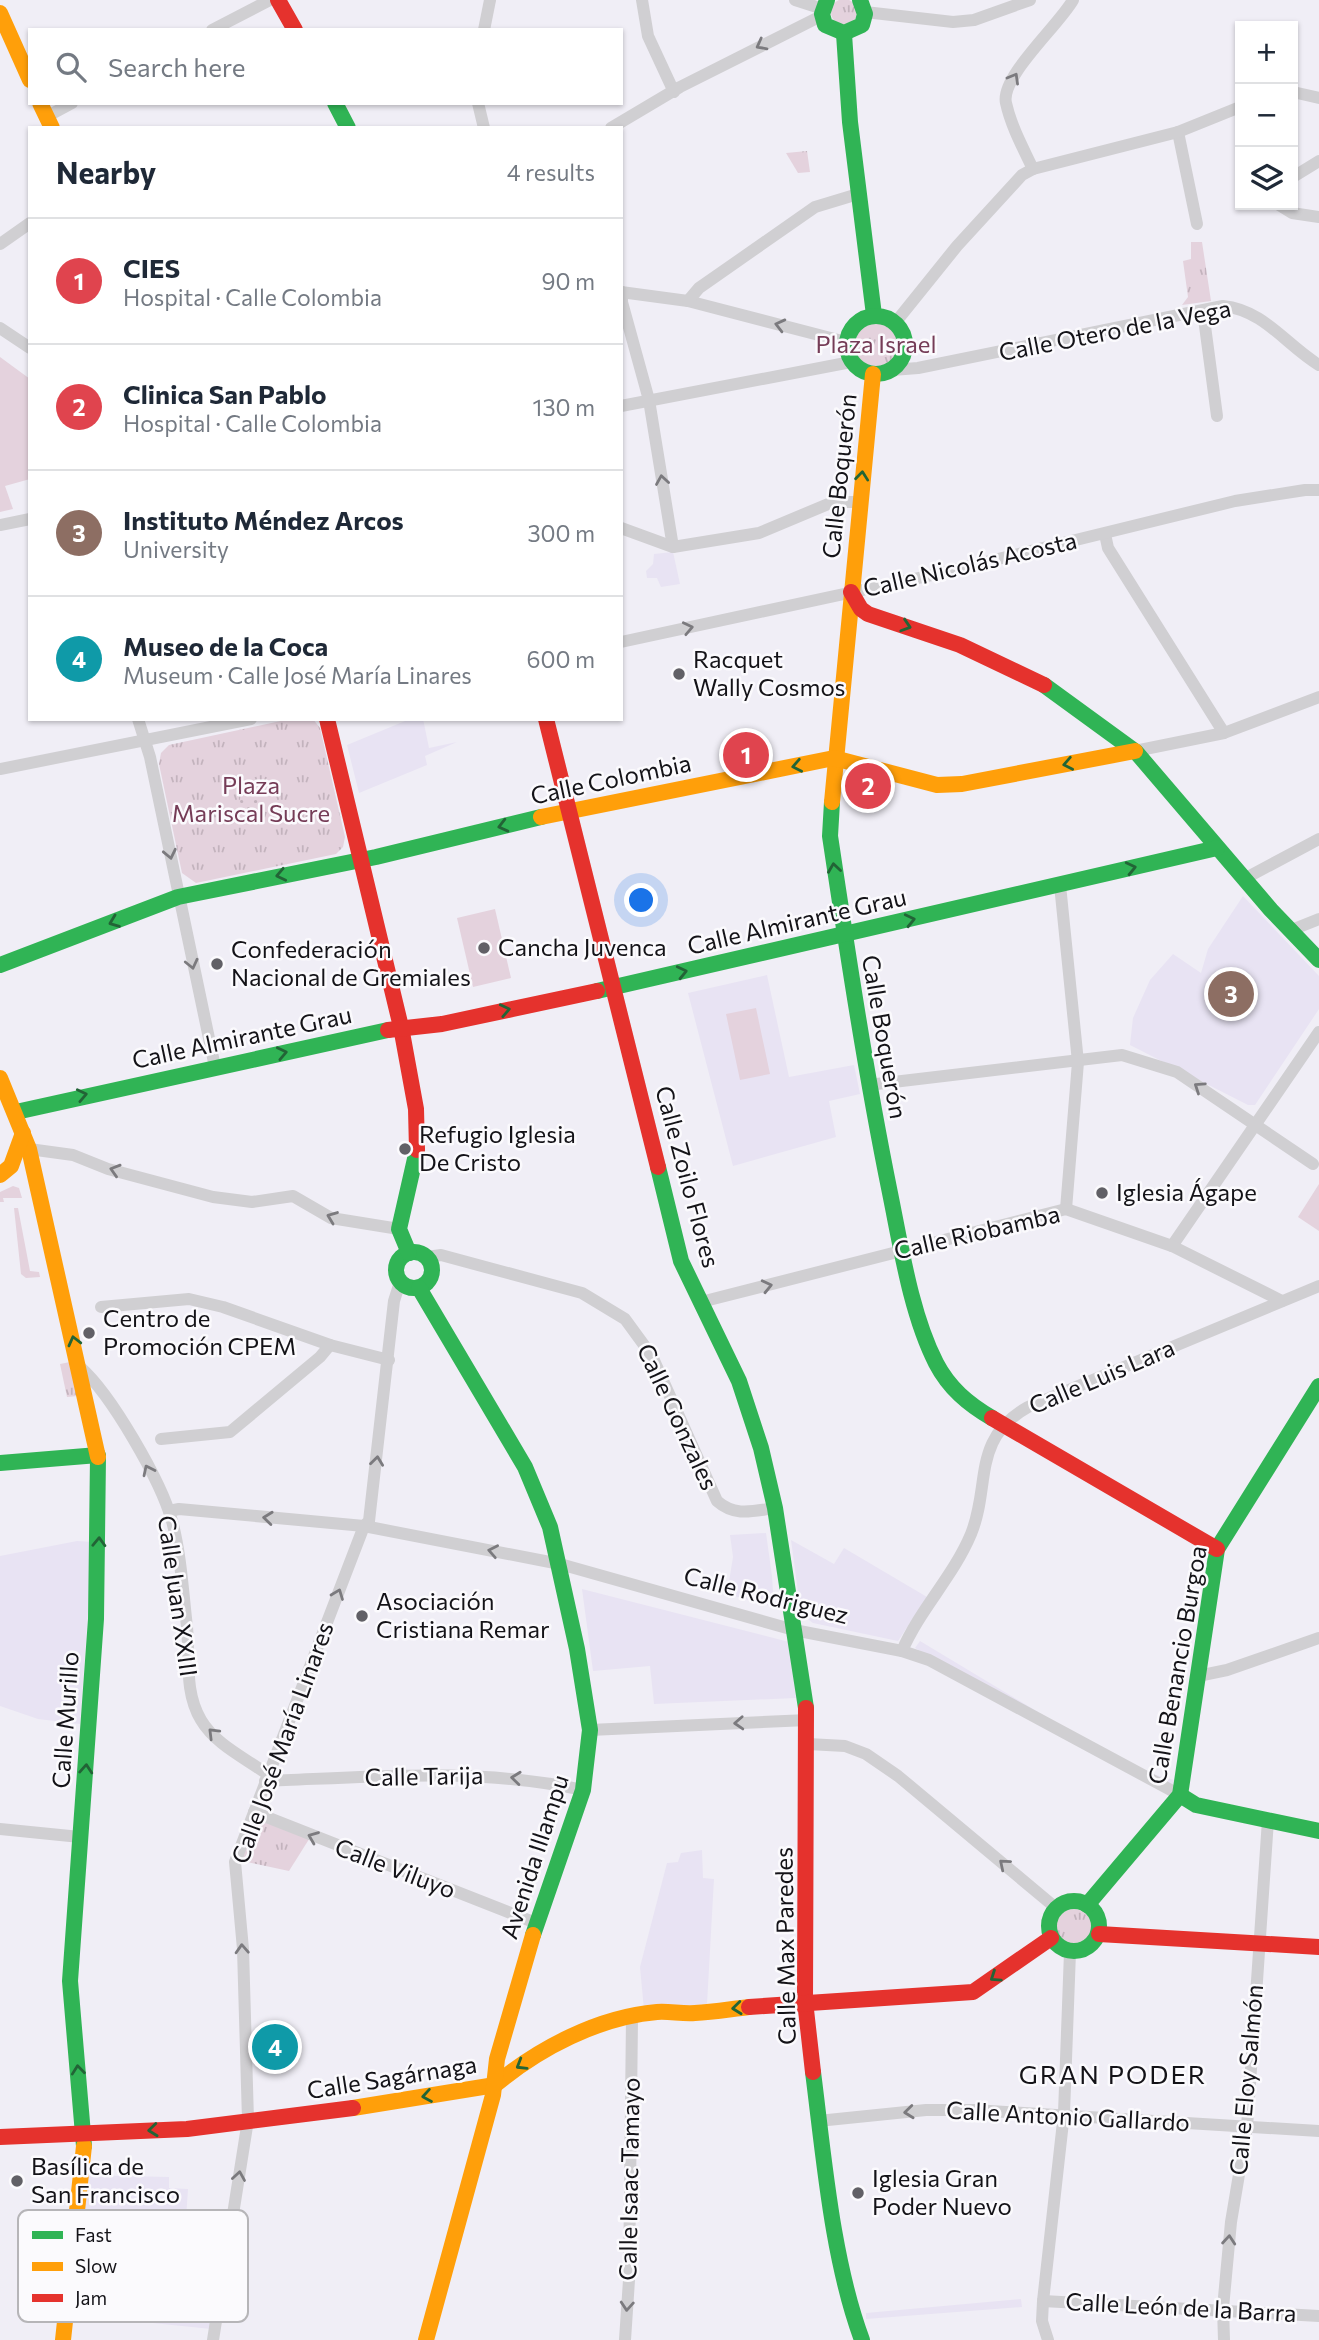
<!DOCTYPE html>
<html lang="en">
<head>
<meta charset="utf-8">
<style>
  :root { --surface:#fff; --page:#f2f2f3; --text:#1f2937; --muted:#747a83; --line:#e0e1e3; --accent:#616066 }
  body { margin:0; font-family:Commissioner,sans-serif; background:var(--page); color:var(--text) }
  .controls { position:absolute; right:21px; top:21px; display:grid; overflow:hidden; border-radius:0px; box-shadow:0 2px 5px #0004 }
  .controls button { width:63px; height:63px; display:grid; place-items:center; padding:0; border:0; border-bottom:2px solid var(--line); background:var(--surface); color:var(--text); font:35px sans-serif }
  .you { position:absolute; left:642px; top:901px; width:24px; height:24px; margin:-18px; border:5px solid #fff; border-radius:50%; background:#1a73e8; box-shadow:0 0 0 10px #1a73e833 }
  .badge { display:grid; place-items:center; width:46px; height:46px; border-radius:50%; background:var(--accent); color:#fff; font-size:23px; font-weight:700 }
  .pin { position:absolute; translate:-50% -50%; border:4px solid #fff; box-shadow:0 2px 7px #0006 }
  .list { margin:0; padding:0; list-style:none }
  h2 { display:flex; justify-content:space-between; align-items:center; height:91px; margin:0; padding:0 28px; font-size:30px }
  h2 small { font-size:23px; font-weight:400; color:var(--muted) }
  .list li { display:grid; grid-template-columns:46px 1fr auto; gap:21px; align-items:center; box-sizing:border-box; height:126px; padding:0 28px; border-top:2px solid var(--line) }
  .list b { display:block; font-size:26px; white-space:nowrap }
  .list p { margin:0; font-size:23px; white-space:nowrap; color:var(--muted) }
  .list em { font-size:23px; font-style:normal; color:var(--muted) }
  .icon { flex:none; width:38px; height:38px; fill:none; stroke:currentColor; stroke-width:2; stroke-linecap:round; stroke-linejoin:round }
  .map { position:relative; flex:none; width:1319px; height:2340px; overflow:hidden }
  .search { position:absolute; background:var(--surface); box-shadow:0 2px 5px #0004; left:28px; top:28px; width:595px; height:77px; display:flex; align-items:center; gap:18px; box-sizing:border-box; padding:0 24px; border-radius:0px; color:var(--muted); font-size:26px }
  .panel { position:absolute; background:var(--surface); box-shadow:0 2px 5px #0004; left:28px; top:126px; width:595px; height:595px; border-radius:0px }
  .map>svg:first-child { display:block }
  .built { fill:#e8e3f3 }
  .grass { fill:#e4d2dd }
  .park { fill:url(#park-tufts) }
  .garden { fill:url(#garden-dots) }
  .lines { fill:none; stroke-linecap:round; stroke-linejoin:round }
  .street { stroke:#d0cfd2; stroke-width:12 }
  .fast { stroke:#30b455; stroke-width:16 }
  .slow { stroke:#ff9f0a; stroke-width:16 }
  .jam { stroke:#e5322d; stroke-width:16 }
  .oneway { stroke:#7b7a7e }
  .oneway2 { stroke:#226436 }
  .poi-dot { fill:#616066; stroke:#fbfafd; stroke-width:2.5 }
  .labels { text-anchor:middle; stroke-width:5; stroke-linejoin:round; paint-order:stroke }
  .street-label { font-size:24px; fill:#141318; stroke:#fbfafd }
  .park-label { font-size:24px; fill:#753c57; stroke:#fbfafd }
  .poi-label { font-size:24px; fill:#141318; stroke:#fbfafd; text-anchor:start }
  .neighbourhood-label { font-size:26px; letter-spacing:2px; fill:#141318; stroke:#fbfafd }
  .key { fill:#fbfafd; stroke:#b6b5b8; stroke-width:2 }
  .key-label { font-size:19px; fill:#141318 }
</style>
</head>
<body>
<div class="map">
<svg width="1319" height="2340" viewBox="0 0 1319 2340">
  <defs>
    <pattern id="park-tufts" width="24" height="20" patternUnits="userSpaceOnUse" patternTransform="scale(1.75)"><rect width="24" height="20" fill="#e4d2dd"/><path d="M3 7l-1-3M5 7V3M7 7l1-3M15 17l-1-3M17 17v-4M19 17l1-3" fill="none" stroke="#c3b3bd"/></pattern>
    <pattern id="garden-dots" width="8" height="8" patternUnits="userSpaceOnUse" patternTransform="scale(1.75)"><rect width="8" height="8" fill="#e4d2dd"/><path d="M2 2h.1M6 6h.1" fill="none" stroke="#c3b3bd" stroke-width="1.8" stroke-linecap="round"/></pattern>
  </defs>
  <rect width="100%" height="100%" fill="#f0eef6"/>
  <g class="built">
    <polygon points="673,552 680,584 661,587 657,578 647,578 646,571 653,564 654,554"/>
    <polygon points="410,719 423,719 429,748 457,742 425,756 427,765 359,793 347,745"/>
    <polygon points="1243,896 1319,976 1319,1009 1255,1105 1248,1105 1130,1045 1133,1018 1150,980 1173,954 1201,973 1208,949"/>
    <polygon points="767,975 789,1077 854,1065 860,1094 829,1101 836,1137 733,1166 688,993"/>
    <polygon points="766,1533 772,1576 774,1607 727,1594 733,1557 730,1535"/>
    <polygon points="791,1540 834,1564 844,1548 927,1597 898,1641 813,1623 801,1614"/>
    <polygon points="77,1541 93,1542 80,1724 38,1719 0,1706 0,1556"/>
    <polygon points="582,1589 789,1642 796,1698 654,1704 650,1666 593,1671"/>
    <polygon points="920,1641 1073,1733 1149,1773 1174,1780 1172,1791 1068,1741 915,1648"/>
    <polygon points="702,1850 703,1878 714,1879 707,2004 644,2010 640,1967 667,1863 678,1862 681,1853"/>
    <polygon points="84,2175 169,2177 169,2188 188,2189 184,2247 221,2254 211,2329 75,2315"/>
    <polygon points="1021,2299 1022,2307 866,2319 866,2313"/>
  </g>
  <g class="grass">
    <polygon points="0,357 30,379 30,479 5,486 13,509 0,512"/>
    <polygon points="495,909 511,978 473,987 457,918"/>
    <polygon points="756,1008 770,1074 740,1080 726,1014"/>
    <polygon points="1319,1184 1319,1231 1298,1217"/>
    <polygon points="13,1186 19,1188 22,1198 3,1198 4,1202 0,1202 0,1192"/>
    <polygon points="14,1208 18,1208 30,1271 39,1272 40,1277 26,1278 21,1274"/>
  </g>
  <g class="park">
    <circle cx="844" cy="12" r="13"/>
    <polygon points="807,151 810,172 798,173 786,153"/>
    <polygon points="1191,242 1202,242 1211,301 1182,305 1188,297 1183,261 1191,259"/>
    <circle cx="876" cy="345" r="25"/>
    <polygon points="290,719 313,719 320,728 345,837 343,847 336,854 196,883 182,873 159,764 161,753 169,745"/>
    <polygon points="70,1362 78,1396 67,1397 60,1364"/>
    <polygon points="262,1816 311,1836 289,1871 238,1860 248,1829"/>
    <circle cx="1074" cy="1927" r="18"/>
  </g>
  <circle class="garden" cx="251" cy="800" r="11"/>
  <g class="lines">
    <g class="street">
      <polyline points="642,0 648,36 674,92"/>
      <polyline points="795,0 823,9"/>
      <polyline points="865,12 953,22 974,20 1030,0"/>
      <polyline points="212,30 270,0"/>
      <polyline points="484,30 490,0"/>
      <polyline points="1293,92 1319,98"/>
      <polyline points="478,103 484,128"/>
      <polyline points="46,117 72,103"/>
      <polyline points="611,128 680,87 823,15"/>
      <polyline points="1178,132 1197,224"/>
      <path d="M 1033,169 C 1023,148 1011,126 1006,103 C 1000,77 1059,25 1073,0"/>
      <polyline points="1293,177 1319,161"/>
      <polyline points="1279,205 1292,213 1319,217"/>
      <polyline points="0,244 30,223"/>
      <polyline points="621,292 688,301 846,342"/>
      <polyline points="622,292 622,302 649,400 673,547"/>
      <polyline points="688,301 699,288 815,207 858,194"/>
      <polyline points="1203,311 1217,416"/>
      <polyline points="895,323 957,246 1022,175 1033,169 1178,132 1240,107"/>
      <polyline points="0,328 30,348"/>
      <path d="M 892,370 L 918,368 L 1223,306 C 1264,310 1286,345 1319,365"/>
      <polyline points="621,406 851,362"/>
      <polyline points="0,525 30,519"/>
      <polyline points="621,528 673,547 759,533 833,502 859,502"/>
      <polyline points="1105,534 1108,548 1224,733"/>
      <polyline points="621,642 937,574 1235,501 1305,490 1319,490"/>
      <polyline points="138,719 150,757 215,1067"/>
      <polyline points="1135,751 1224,733 1319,697"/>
      <polyline points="0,769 251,719"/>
      <polyline points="1244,879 1319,839"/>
      <polyline points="1060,885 1078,1062 1066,1209"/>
      <polyline points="1289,931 1319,919"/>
      <polyline points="868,1085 1122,1055 1177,1072 1313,1164"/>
      <polyline points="29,1149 73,1155 108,1169 213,1197 252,1202 293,1196 331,1218 399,1229"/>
      <polyline points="1172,1246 1319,1032"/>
      <path d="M 427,1257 L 441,1255 L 582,1293 L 625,1319 L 652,1356 L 717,1501 C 735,1517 753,1511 775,1508"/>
      <polyline points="701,1302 1066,1209 1172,1246 1282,1301"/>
      <polyline points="101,1307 189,1299 223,1307 330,1345 389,1360"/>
      <path d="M 80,1367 C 111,1394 161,1481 172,1521 C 181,1554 183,1593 187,1627 C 190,1658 184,1692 201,1720 C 215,1744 245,1758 267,1774"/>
      <polyline points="161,1439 230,1432 320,1357 330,1345"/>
      <polyline points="169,1511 179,1509 364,1526 560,1564 794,1630 902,1651 929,1660 1180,1795"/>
      <path d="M 902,1651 C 920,1609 953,1577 971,1534 C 991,1485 971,1439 1028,1407 L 1319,1286"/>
      <polyline points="1198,1676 1227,1670 1319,1638"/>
      <polyline points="590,1730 808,1720"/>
      <polyline points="808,1744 845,1746 866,1754 898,1776 1056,1908"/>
      <path d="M 265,1781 C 371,1777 478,1767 583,1790"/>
      <polyline points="254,1812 536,1923"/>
      <polyline points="0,1829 80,1837"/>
      <polyline points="818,2121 926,2110 974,2110 1319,2131"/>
      <polyline points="1043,2301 1319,2316"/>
      <polyline points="213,2340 248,2120 243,1949 235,1862 364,1526 369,1521 394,1301 400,1282"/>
      <polyline points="625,2340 629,2280 632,2018"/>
      <polyline points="1048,2340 1042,2321 1043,2301 1064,2113 1070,1952"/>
      <polyline points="1224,2340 1223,2308 1231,2222 1247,2127 1268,1820"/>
    </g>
    <g class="fast">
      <polyline points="827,0 822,14 825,25 844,33 862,25 865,14 860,0"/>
      <polyline points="844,34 850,122 874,315"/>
      <polyline points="335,103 348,128"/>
      <circle cx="876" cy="345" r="29"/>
      <polyline points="1044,685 1136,752 1271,910 1319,960"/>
      <path d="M 832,802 L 830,836 C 848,956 866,1075 890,1193 C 901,1247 911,1314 936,1363 C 949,1388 968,1404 992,1418"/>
      <polyline points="0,965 178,897 376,857 541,817"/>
      <polyline points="597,991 1217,848"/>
      <polyline points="16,1112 388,1030"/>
      <polyline points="658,1167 681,1261 739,1381 761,1448 775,1508 806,1708"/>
      <circle cx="414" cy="1270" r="18"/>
      <polyline points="409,1253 399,1229 417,1150"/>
      <polyline points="419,1288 525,1467 550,1527 577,1649 590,1730 583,1790 533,1935"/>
      <polyline points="0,1463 98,1455"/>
      <polyline points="1180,1795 1196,1805 1319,1831"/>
      <circle cx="1074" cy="1926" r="25"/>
      <polyline points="1087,1905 1180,1795 1217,1549 1319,1386"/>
      <path d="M 813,2072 C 824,2158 832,2259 862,2340"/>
      <polyline points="84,2146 70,1981 96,1619 98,1457"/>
    </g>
    <g class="slow">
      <polyline points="0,13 30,80"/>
      <polyline points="40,103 52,128"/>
      <polyline points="832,802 873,374"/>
      <polyline points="541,817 834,758 937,785 962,784 1135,751"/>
      <polyline points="0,1078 29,1149 98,1457"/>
      <polyline points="0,1175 11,1166 23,1133"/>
      <path d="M 353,2108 L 495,2085 C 539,2048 599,2017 657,2012 C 669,2011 682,2014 695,2013 C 713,2012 731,2009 749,2007"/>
      <polyline points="63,2340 84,2146"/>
      <polyline points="426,2340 493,2095 497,2059 533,1935"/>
    </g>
    <g class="jam">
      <polyline points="278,0 295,30"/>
      <polyline points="851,592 861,609 868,614 960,645 1044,685"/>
      <polyline points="327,719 401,1027 416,1109 417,1150"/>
      <polyline points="546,719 658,1167"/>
      <polyline points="388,1030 442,1024 597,991"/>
      <polyline points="992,1418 1217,1549"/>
      <polyline points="806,1708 805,2001 813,2072"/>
      <polyline points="1099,1934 1319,1947"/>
      <polyline points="749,2007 973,1992 1051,1938"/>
      <polyline points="0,2137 187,2129 353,2108"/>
    </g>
  </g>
  <defs><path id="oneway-chevron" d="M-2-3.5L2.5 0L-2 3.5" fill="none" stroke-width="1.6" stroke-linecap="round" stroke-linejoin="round" transform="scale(1.75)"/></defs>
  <g class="oneway">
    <use href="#oneway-chevron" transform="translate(761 45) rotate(152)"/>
    <use href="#oneway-chevron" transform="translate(1014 78) rotate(-60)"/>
    <use href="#oneway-chevron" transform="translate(780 325) rotate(-166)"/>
    <use href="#oneway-chevron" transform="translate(662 480) rotate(-99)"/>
    <use href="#oneway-chevron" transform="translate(688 628) rotate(-12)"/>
    <use href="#oneway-chevron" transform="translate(170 854) rotate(78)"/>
    <use href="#oneway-chevron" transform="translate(192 964) rotate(77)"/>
    <use href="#oneway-chevron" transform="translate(1199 1087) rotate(-146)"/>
    <use href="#oneway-chevron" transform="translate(115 1170) rotate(-163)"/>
    <use href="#oneway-chevron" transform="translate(332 1217) rotate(-159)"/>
    <use href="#oneway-chevron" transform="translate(767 1286) rotate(-13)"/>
    <use href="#oneway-chevron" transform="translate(377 1461) rotate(-83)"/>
    <use href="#oneway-chevron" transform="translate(148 1470) rotate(-116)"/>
    <use href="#oneway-chevron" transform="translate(268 1518) rotate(-174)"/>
    <use href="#oneway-chevron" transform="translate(493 1551) rotate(-169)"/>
    <use href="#oneway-chevron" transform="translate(338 1594) rotate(-69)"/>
    <use href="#oneway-chevron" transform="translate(739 1723) rotate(177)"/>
    <use href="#oneway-chevron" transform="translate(213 1733) rotate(-135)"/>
    <use href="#oneway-chevron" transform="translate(516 1778) rotate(-174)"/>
    <use href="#oneway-chevron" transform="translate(313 1837) rotate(-158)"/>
    <use href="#oneway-chevron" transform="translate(1004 1864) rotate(-140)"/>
    <use href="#oneway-chevron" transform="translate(242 1949) rotate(-93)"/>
    <use href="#oneway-chevron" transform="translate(909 2112) rotate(174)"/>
    <use href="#oneway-chevron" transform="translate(239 2176) rotate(-81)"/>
    <use href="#oneway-chevron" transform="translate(1229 2240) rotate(-85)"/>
    <use href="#oneway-chevron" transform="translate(627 2306) rotate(94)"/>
  </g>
  <g class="oneway2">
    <use href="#oneway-chevron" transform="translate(862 476) rotate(-84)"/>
    <use href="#oneway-chevron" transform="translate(906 626) rotate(18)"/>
    <use href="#oneway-chevron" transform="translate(1068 764) rotate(169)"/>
    <use href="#oneway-chevron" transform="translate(797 766) rotate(169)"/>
    <use href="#oneway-chevron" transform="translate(503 826) rotate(166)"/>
    <use href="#oneway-chevron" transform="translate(834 868) rotate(-98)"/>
    <use href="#oneway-chevron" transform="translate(1131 868) rotate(-13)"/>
    <use href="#oneway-chevron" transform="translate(281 875) rotate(168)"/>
    <use href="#oneway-chevron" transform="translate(910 920) rotate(-13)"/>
    <use href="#oneway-chevron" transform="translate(114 922) rotate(159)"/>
    <use href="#oneway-chevron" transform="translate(682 972) rotate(-13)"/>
    <use href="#oneway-chevron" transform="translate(505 1010) rotate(-12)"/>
    <use href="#oneway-chevron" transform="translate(282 1053) rotate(-12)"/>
    <use href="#oneway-chevron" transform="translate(82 1095) rotate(-12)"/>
    <use href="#oneway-chevron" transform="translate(74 1341) rotate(-104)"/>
    <use href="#oneway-chevron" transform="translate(99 1542) rotate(-88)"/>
    <use href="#oneway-chevron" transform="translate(86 1769) rotate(-86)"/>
    <use href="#oneway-chevron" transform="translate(995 1977) rotate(146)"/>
    <use href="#oneway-chevron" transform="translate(737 2008) rotate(174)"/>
    <use href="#oneway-chevron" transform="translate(521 2065) rotate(149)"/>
    <use href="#oneway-chevron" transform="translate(78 2070) rotate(-96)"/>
    <use href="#oneway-chevron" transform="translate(427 2096) rotate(170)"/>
    <use href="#oneway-chevron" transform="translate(153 2130) rotate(174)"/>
  </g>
  <g class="poi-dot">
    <circle cx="679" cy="674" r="7"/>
    <circle cx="484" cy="948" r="7"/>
    <circle cx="217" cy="964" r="7"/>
    <circle cx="405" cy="1149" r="7"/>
    <circle cx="1102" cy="1193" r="7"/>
    <circle cx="89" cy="1333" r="7"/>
    <circle cx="362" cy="1616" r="7"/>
    <circle cx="17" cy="2181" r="7"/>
    <circle cx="858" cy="2193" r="7"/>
  </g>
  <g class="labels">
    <g class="street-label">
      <text transform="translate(1115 331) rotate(-11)" y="8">Calle Otero de la Vega</text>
      <text transform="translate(840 476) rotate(-84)" y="8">Calle Boquerón</text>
      <text transform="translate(970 565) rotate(-13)" y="8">Calle Nicolás Acosta</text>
      <text transform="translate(611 780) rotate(-12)" y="8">Calle Colombia</text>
      <text transform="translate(797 922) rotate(-13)" y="8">Calle Almirante Grau</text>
      <text transform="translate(884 1037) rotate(80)" y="8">Calle Boquerón</text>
      <text transform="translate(242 1038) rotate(-12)" y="8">Calle Almirante Grau</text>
      <text transform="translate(687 1177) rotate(75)" y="8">Calle Zoilo Flores</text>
      <text transform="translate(977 1233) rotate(-13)" y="8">Calle Riobamba</text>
      <text transform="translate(1102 1377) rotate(-23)" y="8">Calle Luis Lara</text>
      <text transform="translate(677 1417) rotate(65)" y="8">Calle Gonzales</text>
      <text transform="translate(177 1596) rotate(82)" y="8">Calle Juan XXIII</text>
      <text transform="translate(766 1596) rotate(14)" y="8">Calle Rodriguez</text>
      <text transform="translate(1178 1665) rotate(-80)" y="8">Calle Benancio Burgoa</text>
      <text transform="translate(66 1720) rotate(-86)" y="8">Calle Murillo</text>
      <text transform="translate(283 1743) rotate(-70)" y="8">Calle José María Linares</text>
      <text transform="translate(424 1777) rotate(-1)" y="8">Calle Tarija</text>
      <text transform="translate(535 1857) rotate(-72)" y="8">Avenida Illampu</text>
      <text transform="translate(395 1869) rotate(21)" y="8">Calle Viluyo</text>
      <text transform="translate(786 1946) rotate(-91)" y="8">Calle Max Paredes</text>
      <text transform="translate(392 2078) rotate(-9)" y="8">Calle Sagárnaga</text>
      <text transform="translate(1247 2080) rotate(-85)" y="8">Calle Eloy Salmón</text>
      <text transform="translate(1068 2117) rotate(3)" y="8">Calle Antonio Gallardo</text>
      <text transform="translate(630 2179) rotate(-89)" y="8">Calle Isaac Tamayo</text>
      <text transform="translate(1181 2308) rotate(3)" y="8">Calle León de la Barra</text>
    </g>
    <g class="park-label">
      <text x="876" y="353">Plaza Israel</text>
      <text x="251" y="794">Plaza<tspan x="251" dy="28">Mariscal Sucre</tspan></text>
    </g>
    <g class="poi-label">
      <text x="693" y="668">Racquet<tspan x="693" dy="28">Wally Cosmos</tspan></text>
      <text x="498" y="956">Cancha Juvenca</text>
      <text x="231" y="958">Confederación<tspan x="231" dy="28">Nacional de Gremiales</tspan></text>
      <text x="419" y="1143">Refugio Iglesia<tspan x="419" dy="28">De Cristo</tspan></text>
      <text x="1116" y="1201">Iglesia Ágape</text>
      <text x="103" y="1327">Centro de<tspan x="103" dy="28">Promoción CPEM</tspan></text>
      <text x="376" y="1610">Asociación<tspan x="376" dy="28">Cristiana Remar</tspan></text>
      <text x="31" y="2175">Basílica de<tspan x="31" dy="28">San Francisco</tspan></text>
      <text x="872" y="2187">Iglesia Gran<tspan x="872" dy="28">Poder Nuevo</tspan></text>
    </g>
    <g class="neighbourhood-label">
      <text x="1113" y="2084">GRAN PODER</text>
    </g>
  </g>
  <rect x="18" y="2210" width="230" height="112" rx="10" class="key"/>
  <rect x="32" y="2231" width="31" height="8" fill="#30b455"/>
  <rect x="32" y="2262" width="31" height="9" fill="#ff9f0a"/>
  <rect x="32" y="2294" width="31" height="8" fill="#e5322d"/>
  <g class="key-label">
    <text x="75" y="2242">Fast</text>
    <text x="75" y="2273">Slow</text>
    <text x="75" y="2305">Jam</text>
  </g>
</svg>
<div class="controls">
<button>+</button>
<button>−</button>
<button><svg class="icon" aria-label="layers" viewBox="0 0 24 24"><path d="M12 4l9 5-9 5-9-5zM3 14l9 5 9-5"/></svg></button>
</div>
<div class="you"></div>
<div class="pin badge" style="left:746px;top:755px;background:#e0444e">1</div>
<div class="pin badge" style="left:868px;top:786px;background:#e0444e">2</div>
<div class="pin badge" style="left:1231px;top:994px;background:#8d6e63">3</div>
<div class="pin badge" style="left:275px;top:2047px;background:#0f9aa8">4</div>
<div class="search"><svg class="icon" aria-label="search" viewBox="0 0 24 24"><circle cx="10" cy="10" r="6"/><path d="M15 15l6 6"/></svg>Search here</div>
<section class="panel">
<h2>Nearby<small>4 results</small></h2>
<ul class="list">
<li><span class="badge" style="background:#e0444e">1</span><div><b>CIES</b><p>Hospital · Calle Colombia</p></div><em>90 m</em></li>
<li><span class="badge" style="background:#e0444e">2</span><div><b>Clinica San Pablo</b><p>Hospital · Calle Colombia</p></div><em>130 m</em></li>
<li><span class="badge" style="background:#8d6e63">3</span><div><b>Instituto Méndez Arcos</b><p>University</p></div><em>300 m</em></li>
<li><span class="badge" style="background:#0f9aa8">4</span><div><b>Museo de la Coca</b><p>Museum · Calle José María Linares</p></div><em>600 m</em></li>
</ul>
</section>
</div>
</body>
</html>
